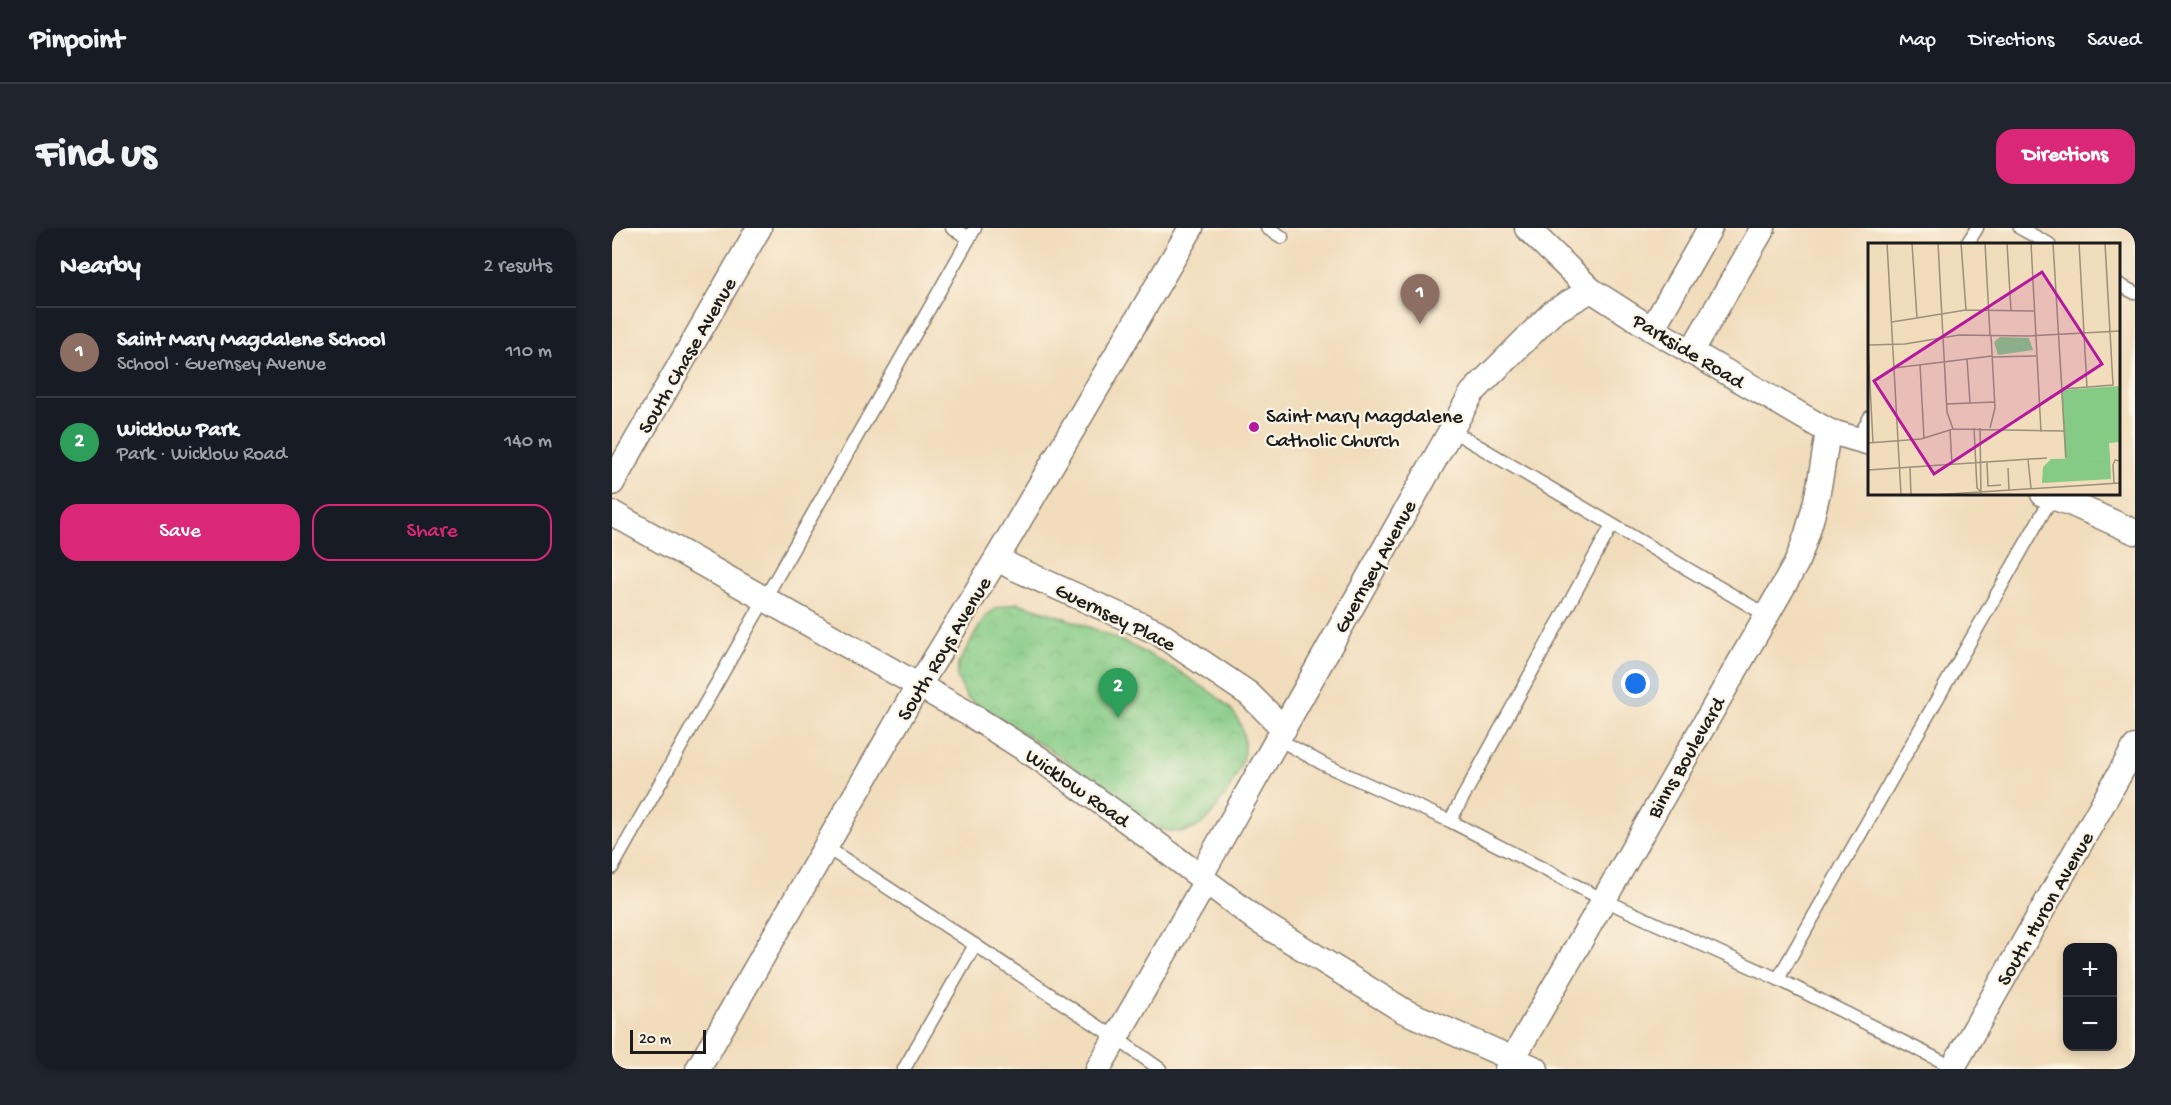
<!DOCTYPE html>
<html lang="en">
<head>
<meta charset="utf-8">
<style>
  :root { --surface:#171b24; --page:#20242c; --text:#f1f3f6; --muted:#9ea1a6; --line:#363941; --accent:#db2777 }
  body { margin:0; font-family:"Gochi Hand",sans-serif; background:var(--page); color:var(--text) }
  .controls { position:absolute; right:18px; bottom:18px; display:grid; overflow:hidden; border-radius:12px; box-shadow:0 3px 9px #0003 }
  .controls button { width:54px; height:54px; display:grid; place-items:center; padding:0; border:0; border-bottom:2px solid var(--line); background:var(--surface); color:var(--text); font:30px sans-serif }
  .scale { position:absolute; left:18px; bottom:15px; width:76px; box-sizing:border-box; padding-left:6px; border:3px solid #1c1c1c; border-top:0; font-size:16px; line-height:21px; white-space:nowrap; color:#1c1c1c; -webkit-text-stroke:4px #fcf5e5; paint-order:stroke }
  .you { position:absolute; left:1024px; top:456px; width:21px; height:21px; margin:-15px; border:4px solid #fff; border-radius:50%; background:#1a73e8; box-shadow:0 0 0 9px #1a73e833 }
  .badge { display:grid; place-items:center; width:39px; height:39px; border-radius:50%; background:var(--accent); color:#fff; font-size:20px; font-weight:700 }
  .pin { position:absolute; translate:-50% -50px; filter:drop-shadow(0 2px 3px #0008) }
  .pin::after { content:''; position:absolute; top:32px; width:21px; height:18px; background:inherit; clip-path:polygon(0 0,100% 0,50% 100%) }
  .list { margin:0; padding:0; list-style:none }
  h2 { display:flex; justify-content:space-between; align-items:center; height:78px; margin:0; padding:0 24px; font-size:26px }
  h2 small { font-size:20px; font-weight:400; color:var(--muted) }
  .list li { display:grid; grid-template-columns:39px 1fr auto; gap:18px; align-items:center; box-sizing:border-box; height:90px; padding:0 24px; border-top:2px solid var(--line) }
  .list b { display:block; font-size:22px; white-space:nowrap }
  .list p { margin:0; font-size:20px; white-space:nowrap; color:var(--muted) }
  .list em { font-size:20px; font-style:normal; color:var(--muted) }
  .actions { display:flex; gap:12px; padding:18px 24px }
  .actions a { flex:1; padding:14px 0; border:2px solid var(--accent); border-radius:18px; text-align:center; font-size:21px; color:var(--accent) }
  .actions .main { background:var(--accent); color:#fff }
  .map { position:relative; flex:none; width:1523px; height:841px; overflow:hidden; border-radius:18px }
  header { display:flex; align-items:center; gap:36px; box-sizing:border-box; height:84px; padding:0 30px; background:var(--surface); border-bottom:2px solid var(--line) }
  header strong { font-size:28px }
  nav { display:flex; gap:33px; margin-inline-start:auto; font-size:21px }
  .intro { display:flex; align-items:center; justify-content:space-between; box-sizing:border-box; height:144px; padding:0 36px }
  h1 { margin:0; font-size:42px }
  .button { padding:15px 27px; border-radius:18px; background:var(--accent); color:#fff; font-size:21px; font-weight:700 }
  main { display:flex; gap:36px; padding:0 36px }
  aside { flex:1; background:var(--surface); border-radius:18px; box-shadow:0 3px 9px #0003 }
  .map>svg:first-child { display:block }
  .park { fill:url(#park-crowns); stroke:#507450; stroke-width:1.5 }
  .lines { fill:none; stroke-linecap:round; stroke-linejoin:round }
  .service-casing { stroke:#867c6c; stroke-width:15 }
  .minor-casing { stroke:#867c6c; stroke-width:27 }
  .service { stroke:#fff; stroke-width:12 }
  .minor { stroke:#fff; stroke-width:24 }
  .poi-dot { fill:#b5179e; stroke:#fcf5e5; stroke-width:2 }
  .labels { text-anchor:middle; stroke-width:4.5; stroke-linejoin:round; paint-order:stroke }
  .street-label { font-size:21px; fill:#1c1c1c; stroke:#fcf5e5 }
  .poi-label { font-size:21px; fill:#1c1c1c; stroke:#fcf5e5; text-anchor:start }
  .inset-road { fill:none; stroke:#9c8f7b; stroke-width:1.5 }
  .view { fill:#b5179e; fill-opacity:0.15; stroke:#b5179e; stroke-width:3 }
  .inset-edge { fill:none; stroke:#1c1c1c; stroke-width:3 }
</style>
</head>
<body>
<header>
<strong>Pinpoint</strong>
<nav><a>Map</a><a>Directions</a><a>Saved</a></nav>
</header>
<div class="intro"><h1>Find us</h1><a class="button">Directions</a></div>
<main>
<aside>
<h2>Nearby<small>2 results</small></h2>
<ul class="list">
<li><span class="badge" style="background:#8d6e63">1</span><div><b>Saint Mary Magdalene School</b><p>School · Guernsey Avenue</p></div><em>110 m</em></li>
<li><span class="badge" style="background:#2e9e5b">2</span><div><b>Wicklow Park</b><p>Park · Wicklow Road</p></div><em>140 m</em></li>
</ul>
<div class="actions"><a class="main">Save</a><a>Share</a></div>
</aside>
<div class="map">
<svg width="1523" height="841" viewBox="0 0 1523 841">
  <defs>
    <pattern id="park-crowns" width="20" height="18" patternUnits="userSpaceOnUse" patternTransform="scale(1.5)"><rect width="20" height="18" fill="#85cb85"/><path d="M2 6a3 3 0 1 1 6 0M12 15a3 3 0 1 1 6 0" fill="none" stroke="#72ae72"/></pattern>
  </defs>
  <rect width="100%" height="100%" fill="#fcf5e5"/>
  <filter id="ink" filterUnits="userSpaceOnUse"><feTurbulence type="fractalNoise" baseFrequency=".0167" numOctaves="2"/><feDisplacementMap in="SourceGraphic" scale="12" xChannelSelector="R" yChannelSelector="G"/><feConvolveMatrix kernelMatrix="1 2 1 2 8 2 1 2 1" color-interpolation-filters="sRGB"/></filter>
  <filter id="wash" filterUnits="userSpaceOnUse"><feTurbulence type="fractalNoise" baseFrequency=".008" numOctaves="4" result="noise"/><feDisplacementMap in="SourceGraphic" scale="24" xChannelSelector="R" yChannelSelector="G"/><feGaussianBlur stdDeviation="1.35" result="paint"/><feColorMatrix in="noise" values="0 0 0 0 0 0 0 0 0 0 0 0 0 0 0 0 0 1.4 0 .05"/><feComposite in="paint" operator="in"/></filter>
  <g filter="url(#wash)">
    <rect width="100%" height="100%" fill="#f1dcbb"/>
    <path class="park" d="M 405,375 C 470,393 532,419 588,457 C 601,466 617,476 625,490 C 631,500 633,514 632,525 C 629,544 602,592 583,600 C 568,607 554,604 540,597 L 443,525 L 355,470 L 345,449 L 346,436 L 373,389 L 384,380 Z"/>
  </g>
  <g filter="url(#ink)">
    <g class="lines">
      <defs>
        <g id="service">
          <polyline points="340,0 357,10"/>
          <polyline points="655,0 670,9"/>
          <polyline points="1408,0 1437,16"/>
          <polyline points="1355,16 1365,0"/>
          <polyline points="1506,56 1523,65"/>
          <polyline points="839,202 1154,387"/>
          <polyline points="1245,212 1258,189"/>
          <polyline points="666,511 713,537 838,593 992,672 1166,751 1341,839"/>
          <polyline points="838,593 1000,297"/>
          <polyline points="214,619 504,810 548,841"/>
          <polyline points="0,640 363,0"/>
          <polyline points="1166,751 1440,269"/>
          <polyline points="292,841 363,717"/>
        </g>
        <g id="minor">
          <polyline points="915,0 979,62 1040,101 1216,203 1258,215"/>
          <polyline points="1040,101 1098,0"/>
          <polyline points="1079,124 1151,0"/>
          <polyline points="0,255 147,0"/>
          <polyline points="1431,266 1458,275 1523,304"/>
          <polyline points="0,285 359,487 425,529 515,593 645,692 792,783 924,841"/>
          <polyline points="385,330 400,339 545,404 637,466 672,501"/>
          <polyline points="588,649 860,165 941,84 979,62"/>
          <polyline points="86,841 298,472 385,330 579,0"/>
          <polyline points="486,841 594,653"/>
          <path d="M 895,841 L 1184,336 C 1203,290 1209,251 1216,203"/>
          <polyline points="1340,841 1523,519"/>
        </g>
      </defs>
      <use href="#service" class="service-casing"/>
      <use href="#minor" class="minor-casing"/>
      <use href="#service" class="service"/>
      <use href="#minor" class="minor"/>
    </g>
  </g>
  <circle class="poi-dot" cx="642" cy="199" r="6"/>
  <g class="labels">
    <g class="street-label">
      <text transform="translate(1077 122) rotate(31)" y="7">Parkside Road</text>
      <text transform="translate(74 127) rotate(-60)" y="7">South Chase Avenue</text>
      <text transform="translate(762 338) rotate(-61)" y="7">Guernsey Avenue</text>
      <text transform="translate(504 388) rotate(26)" y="7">Guernsey Place</text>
      <text transform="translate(331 420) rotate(-59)" y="7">South Roys Avenue</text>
      <text transform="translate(1073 529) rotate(-60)" y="7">Binns Boulevard</text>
      <text transform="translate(466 559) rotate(35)" y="7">Wicklow Road</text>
      <text transform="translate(1432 680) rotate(-60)" y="7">South Huron Avenue</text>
    </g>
    <g class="poi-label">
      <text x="654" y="194">Saint Mary Magdalene<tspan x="654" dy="24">Catholic Church</tspan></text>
    </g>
  </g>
  <g transform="translate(1256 15)">
    <rect width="252" height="252" fill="#f1dcbb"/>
    <path d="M 242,215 L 243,236 L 174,240 L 175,224 L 183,216 Z" fill="#85cb85"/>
    <path d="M 132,94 L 161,95 L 165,107 L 130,112 L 126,99 Z" fill="#85cb85"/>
    <path d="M 252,143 L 252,199 L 241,200 L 242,215 L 197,217 L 193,147 Z" fill="#85cb85"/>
    <path class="inset-road" d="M 19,0 L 33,252M 44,0 L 49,75M 70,0 L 79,169 L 85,186M 93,0 L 98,67M 117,0 L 122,92M 139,0 L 143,68M 163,0 L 173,189M 185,0 L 198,215M 211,0 L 219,145M 24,79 L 98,67 L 166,68M 0,102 L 37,101 L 91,92 L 160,93 L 252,88M 0,103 L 5,200M 124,114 L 168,113M 99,116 L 102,160M 52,122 L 56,195M 26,125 L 124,113M 194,146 L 245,142 L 237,0M 79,161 L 127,159M 106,185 L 109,245 L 113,249M 112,185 L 113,252M 122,185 L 127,165 L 123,92M 82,187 L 84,222M 0,200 L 53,196 L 85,186 L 197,188M 160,217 L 163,245M 119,220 L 120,243 L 133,242M 42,225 L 43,252M 140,225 L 141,247M 0,227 L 179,215M 246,240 L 245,222 L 247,217 L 252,218M 65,252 L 252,240"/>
    <path class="view" d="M 174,29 L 234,121 L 66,231 L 6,138 Z"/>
    <rect width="252" height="252" class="inset-edge"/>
  </g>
</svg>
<div class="controls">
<button>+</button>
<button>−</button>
</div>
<div class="scale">20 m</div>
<div class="you"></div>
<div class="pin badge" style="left:808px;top:96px;background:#8d6e63">1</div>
<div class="pin badge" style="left:506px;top:490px;background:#2e9e5b">2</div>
</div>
</main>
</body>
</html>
